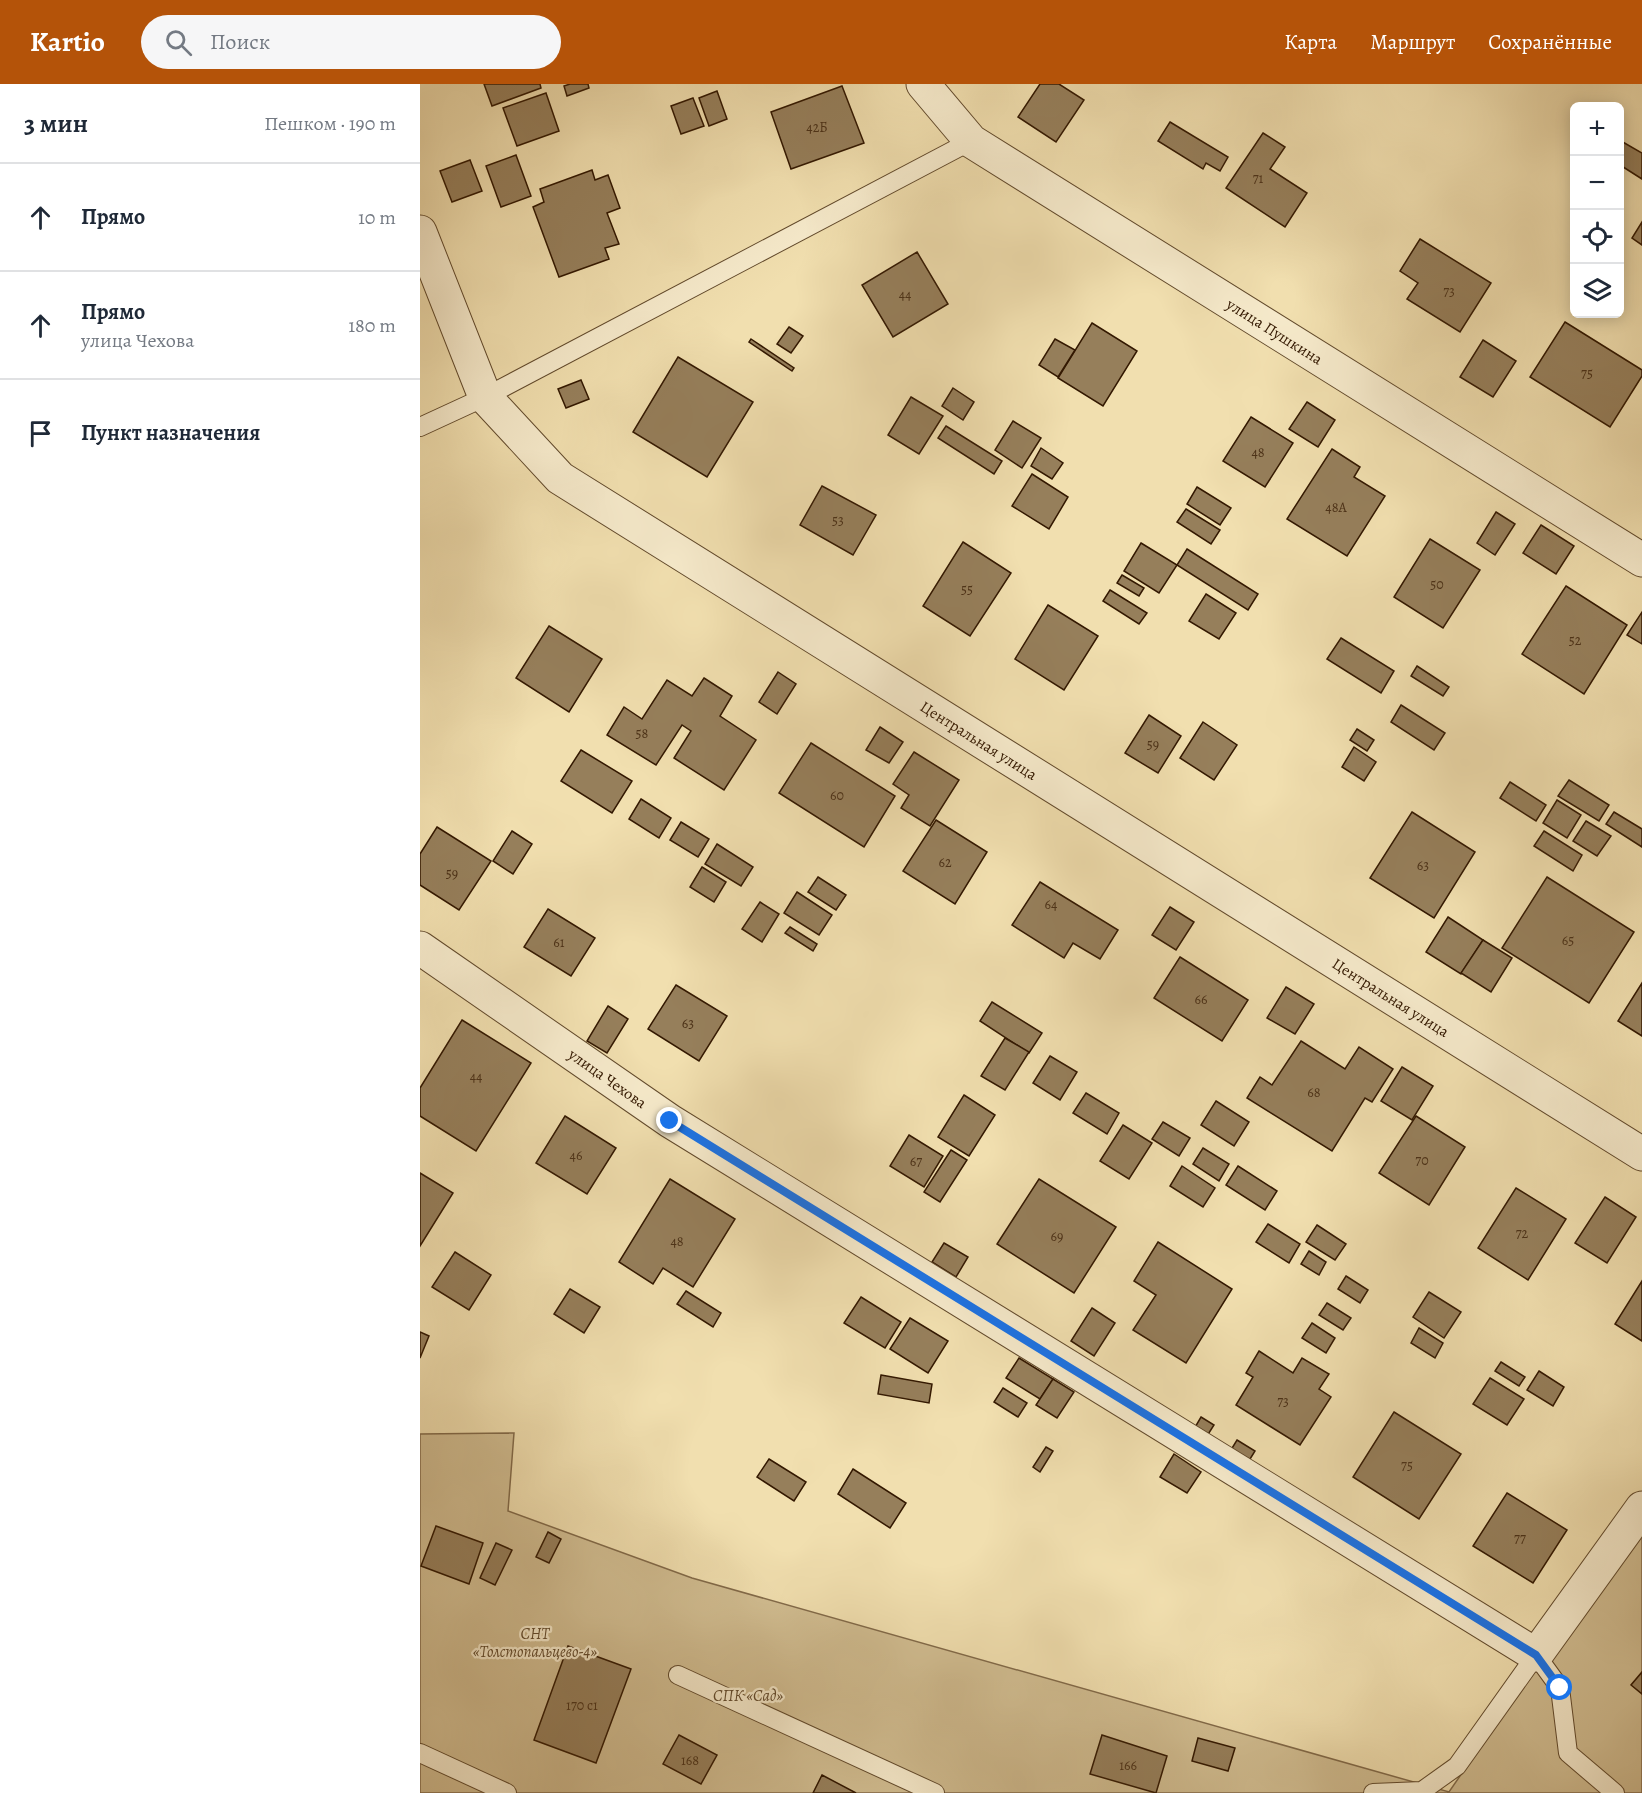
<!DOCTYPE html>
<html lang="ru">
<head>
<meta charset="utf-8">
<style>
  :root { --surface:#fff; --page:#f6f6f7; --text:#1f2937; --muted:#747a83; --line:#e0e1e3; --accent:#b45309 }
  body { margin:0; font-family:Alegreya,serif; background:var(--page); color:var(--text) }
  .controls { position:absolute; right:18px; top:18px; display:grid; overflow:hidden; border-radius:9px; box-shadow:0 3px 15px #0003 }
  .controls button { width:54px; height:54px; display:grid; place-items:center; padding:0; border:0; border-bottom:2px solid var(--line); background:var(--surface); color:var(--text); font:30px sans-serif }
  .stop { position:absolute; width:18px; height:18px; margin:-14px; border:4px solid #1a73e8; border-radius:50%; background:#fff }
  .stop.end { background:#1a73e8; border-color:#fff; box-shadow:0 2px 6px #0008 }
  .list { margin:0; padding:0; list-style:none }
  h2 { display:flex; justify-content:space-between; align-items:center; height:78px; margin:0; padding:0 24px; font-size:26px }
  h2 small { font-size:20px; font-weight:400; color:var(--muted) }
  .list li { display:grid; grid-template-columns:39px 1fr auto; gap:18px; align-items:center; box-sizing:border-box; height:108px; padding:0 24px; border-top:2px solid var(--line) }
  .list b { display:block; font-size:22px; white-space:nowrap }
  .list p { margin:0; font-size:20px; white-space:nowrap; color:var(--muted) }
  .list em { font-size:20px; font-style:normal; color:var(--muted) }
  .icon { flex:none; width:33px; height:33px; fill:none; stroke:currentColor; stroke-width:2; stroke-linecap:round; stroke-linejoin:round }
  .map { position:relative; flex:none; width:1222px; height:1709px; overflow:hidden }
  header { display:flex; align-items:center; gap:36px; box-sizing:border-box; height:84px; padding:0 30px; background:var(--accent); color:#fff }
  header strong { font-size:28px }
  nav { display:flex; gap:33px; margin-inline-start:auto; font-size:21px }
  .search { width:420px; height:54px; background:var(--page); display:flex; align-items:center; gap:15px; box-sizing:border-box; padding:0 21px; border-radius:33px; color:var(--muted); font-size:22px }
  main { display:flex }
  aside { flex:1; background:var(--surface) }
  .map>svg:first-child { display:block }
  .green { fill:#d1bd91; stroke:#826a49; stroke-width:1.5 }
  .building { fill:#967f5b; stroke:#331801; stroke-width:1.5 }
  .lines { fill:none; stroke-linecap:round; stroke-linejoin:round }
  .service-casing { stroke:#624a2c; stroke-width:20 }
  .minor-casing { stroke:#624a2c; stroke-width:35 }
  .service { stroke:#f6eacb; stroke-width:18 }
  .minor { stroke:#f6eacb; stroke-width:33 }
  .route { stroke:#1a73e8; stroke-width:8 }
  .labels { text-anchor:middle; stroke-width:4.5; stroke-linejoin:round; paint-order:stroke }
  .number-label { font-size:14px; fill:#4c3218 }
  .street-label { font-size:16px; fill:#331801; stroke:#f6eacb }
  .park-label { font-size:16px; font-style:italic; fill:#624a2c; stroke:#f6eacb }
</style>
</head>
<body>
<header>
<strong>Kartio</strong>
<div class="search"><svg class="icon" aria-label="search" viewBox="0 0 24 24"><circle cx="10" cy="10" r="6"/><path d="M15 15l6 6"/></svg>Поиск</div>
<nav><a>Карта</a><a>Маршрут</a><a>Сохранённые</a></nav>
</header>
<main>
<aside>
<h2>3 мин<small>Пешком · 190 m</small></h2>
<ul class="list">
<li><svg class="icon" aria-label="ahead" viewBox="0 0 24 24"><path d="M12 20V5M6 11l6-6 6 6"/></svg><div><b>Прямо</b></div><em>10 m</em></li>
<li><svg class="icon" aria-label="ahead" viewBox="0 0 24 24"><path d="M12 20V5M6 11l6-6 6 6"/></svg><div><b>Прямо</b><p>улица Чехова</p></div><em>180 m</em></li>
<li><svg class="icon" aria-label="arrive" viewBox="0 0 24 24"><path d="M6 21V4h12l-3 4 3 4H6"/></svg><div><b>Пункт назначения</b></div></li>
</ul>
</aside>
<div class="map">
<svg width="1222" height="1709" viewBox="0 0 1222 1709">
  <rect width="100%" height="100%" fill="#f1dfaf"/>
  <filter id="stains"><feTurbulence type="fractalNoise" baseFrequency=".00333" numOctaves="4"/><feColorMatrix values="0 0 0 0 .2 0 0 0 0 .09 0 0 0 0 .02 0 0 0 .5 -.17"/></filter>
  <radialGradient id="worn" r=".72"><stop offset=".6" stop-color="#630" stop-opacity="0"/><stop offset="1" stop-color="#630" stop-opacity=".3"/></radialGradient>
  <polygon class="green" points="94,1349 88,1427 272,1494 1029,1708 1222,1427 1222,1709 0,1709 0,1350"/>
  <g class="building">
    <polygon points="64,0 120,0 121,4 72,22"/>
    <polygon points="150,0 168,0 169,4 147,12 144,2"/>
    <polygon points="620,0 639,0 664,16 636,58 598,33"/>
    <polygon points="422,2 444,59 371,85 351,28"/>
    <polygon points="297,7 307,35 289,42 279,14"/>
    <polygon points="126,9 139,47 97,62 83,24"/>
    <polygon points="273,14 284,42 261,50 251,22"/>
    <polygon points="750,38 808,73 800,87 786,79 783,85 738,57"/>
    <polygon points="843,49 865,63 850,85 887,109 865,143 806,104"/>
    <polygon points="1201,57 1222,69 1222,95 1200,81"/>
    <polygon points="96,71 111,112 81,123 66,82"/>
    <polygon points="50,76 62,107 32,118 20,87"/>
    <polygon points="172,86 175,96 188,91 200,124 187,129 199,160 185,164 189,175 139,193 113,123 124,118 120,105"/>
    <polygon points="1222,138 1222,161 1212,154"/>
    <polygon points="1000,155 1071,199 1040,248 987,215 998,199 980,187"/>
    <polygon points="497,168 528,220 473,253 442,201"/>
    <polygon points="1145,238 1222,286 1222,292 1190,343 1110,293"/>
    <polygon points="672,239 717,267 683,322 638,294"/>
    <polygon points="369,243 383,252 371,269 357,260"/>
    <polygon points="331,255 374,284 372,287 329,258"/>
    <polygon points="635,255 655,266 638,293 619,281"/>
    <polygon points="1063,256 1096,277 1073,313 1040,293"/>
    <polygon points="258,273 333,318 287,393 213,348"/>
    <polygon points="161,296 169,315 146,324 138,305"/>
    <polygon points="533,304 554,318 543,336 522,322"/>
    <polygon points="491,313 523,332 499,370 468,351"/>
    <polygon points="887,318 915,336 898,363 869,345"/>
    <polygon points="831,333 873,359 845,403 803,377"/>
    <polygon points="593,337 621,354 602,384 575,366"/>
    <polygon points="526,342 582,377 574,390 518,354"/>
    <polygon points="621,364 643,379 632,395 611,382"/>
    <polygon points="912,365 940,383 934,393 965,412 927,472 867,435"/>
    <polygon points="612,390 648,413 629,445 592,422"/>
    <polygon points="402,402 456,431 433,471 380,441"/>
    <polygon points="777,403 811,424 800,441 767,420"/>
    <polygon points="766,425 800,446 791,460 757,438"/>
    <polygon points="1076,428 1095,440 1075,471 1057,459"/>
    <polygon points="1121,441 1154,462 1136,490 1103,469"/>
    <polygon points="1010,455 1060,486 1023,544 974,513"/>
    <polygon points="543,458 591,489 550,552 503,522"/>
    <polygon points="721,459 757,481 739,509 704,487"/>
    <polygon points="767,465 838,510 828,526 757,481"/>
    <polygon points="702,491 724,504 719,512 697,499"/>
    <polygon points="1146,502 1207,541 1164,610 1102,570"/>
    <polygon points="690,506 727,529 719,540 683,517"/>
    <polygon points="786,510 816,529 799,555 769,537"/>
    <polygon points="628,521 678,552 644,606 595,575"/>
    <polygon points="1222,528 1222,560 1207,551"/>
    <polygon points="129,542 182,575 149,628 96,594"/>
    <polygon points="921,554 974,587 961,609 907,575"/>
    <polygon points="997,582 1029,603 1023,612 991,592"/>
    <polygon points="358,588 376,600 357,630 339,618"/>
    <polygon points="284,594 312,612 300,632 336,656 304,706 254,674 271,647 262,641 236,681 187,651 204,623 222,635 247,596 272,612"/>
    <polygon points="981,621 1025,649 1014,666 971,638"/>
    <polygon points="729,631 761,652 738,689 705,669"/>
    <polygon points="783,638 817,661 794,696 760,674"/>
    <polygon points="460,643 483,658 469,679 446,666"/>
    <polygon points="937,645 954,656 947,667 930,656"/>
    <polygon points="391,659 475,712 444,763 359,709"/>
    <polygon points="934,663 956,678 944,697 922,683"/>
    <polygon points="161,666 212,697 192,729 141,697"/>
    <polygon points="494,668 539,696 510,742 481,724 489,711 473,700"/>
    <polygon points="1149,696 1189,721 1179,737 1138,712"/>
    <polygon points="1090,698 1126,721 1116,737 1080,714"/>
    <polygon points="221,715 251,734 239,754 209,735"/>
    <polygon points="1137,716 1161,731 1147,754 1123,739"/>
    <polygon points="992,728 1055,768 1014,834 950,794"/>
    <polygon points="1194,728 1222,745 1222,763 1186,740"/>
    <polygon points="516,736 567,768 535,820 483,787"/>
    <polygon points="1166,737 1191,752 1177,772 1153,757"/>
    <polygon points="261,738 289,755 278,773 250,756"/>
    <polygon points="17,743 71,777 39,826 0,801 0,770"/>
    <polygon points="92,747 112,760 93,790 73,777"/>
    <polygon points="1124,747 1162,771 1153,787 1114,762"/>
    <polygon points="297,760 333,783 321,802 285,780"/>
    <polygon points="282,783 306,798 294,818 270,803"/>
    <polygon points="398,793 426,811 416,826 388,808"/>
    <polygon points="1127,793 1214,848 1169,919 1082,864"/>
    <polygon points="620,798 698,846 680,875 653,859 644,874 592,841"/>
    <polygon points="377,808 412,831 399,851 364,829"/>
    <polygon points="340,818 359,830 342,858 322,845"/>
    <polygon points="750,823 774,838 756,866 732,851"/>
    <polygon points="128,825 175,854 151,892 104,863"/>
    <polygon points="1028,833 1063,856 1041,890 1006,868"/>
    <polygon points="370,843 397,860 393,867 365,849"/>
    <polygon points="1063,856 1092,874 1071,908 1041,889"/>
    <polygon points="760,873 828,916 802,957 734,914"/>
    <polygon points="1222,899 1222,952 1198,937"/>
    <polygon points="256,901 307,932 279,977 228,945"/>
    <polygon points="866,903 894,920 875,950 847,934"/>
    <polygon points="572,918 622,949 609,969 560,937"/>
    <polygon points="188,922 208,935 187,969 167,957"/>
    <polygon points="42,936 111,979 56,1067 0,1032 0,1004"/>
    <polygon points="585,954 609,968 585,1006 561,992"/>
    <polygon points="881,957 925,985 939,963 973,985 952,1018 945,1014 912,1067 827,1014 840,993 852,1001"/>
    <polygon points="630,972 657,988 640,1016 613,999"/>
    <polygon points="982,983 1013,1002 992,1036 961,1017"/>
    <polygon points="666,1009 699,1029 687,1050 653,1029"/>
    <polygon points="544,1011 575,1031 549,1072 518,1053"/>
    <polygon points="796,1017 829,1038 814,1062 781,1041"/>
    <polygon points="145,1032 196,1064 167,1110 116,1079"/>
    <polygon points="996,1032 1045,1063 1009,1121 959,1089"/>
    <polygon points="743,1038 770,1054 759,1072 732,1055"/>
    <polygon points="703,1041 732,1059 709,1095 680,1077"/>
    <polygon points="489,1051 523,1072 504,1103 470,1082"/>
    <polygon points="783,1064 809,1080 799,1097 773,1080"/>
    <polygon points="531,1066 547,1076 520,1118 504,1108"/>
    <polygon points="762,1082 795,1104 783,1123 750,1102"/>
    <polygon points="818,1082 857,1107 845,1126 806,1101"/>
    <polygon points="0,1089 33,1109 0,1162"/>
    <polygon points="250,1095 315,1135 273,1203 243,1184 233,1200 199,1178"/>
    <polygon points="619,1095 696,1143 654,1209 577,1160"/>
    <polygon points="1096,1104 1146,1135 1108,1196 1058,1164"/>
    <polygon points="1185,1113 1216,1133 1187,1179 1155,1159"/>
    <polygon points="848,1140 880,1160 869,1179 836,1158"/>
    <polygon points="897,1141 926,1160 915,1176 886,1158"/>
    <polygon points="738,1158 812,1205 766,1279 713,1246 736,1211 714,1197"/>
    <polygon points="524,1159 548,1173 536,1193 512,1178"/>
    <polygon points="889,1167 906,1178 899,1191 881,1180"/>
    <polygon points="35,1168 71,1191 49,1226 12,1203"/>
    <polygon points="926,1192 948,1206 940,1219 918,1205"/>
    <polygon points="1222,1197 1222,1257 1195,1240"/>
    <polygon points="150,1205 180,1223 164,1249 134,1230"/>
    <polygon points="266,1207 301,1229 293,1243 257,1220"/>
    <polygon points="1009,1208 1041,1228 1024,1254 993,1233"/>
    <polygon points="441,1213 481,1238 465,1264 424,1239"/>
    <polygon points="907,1219 931,1234 923,1246 899,1231"/>
    <polygon points="672,1224 695,1239 674,1272 651,1257"/>
    <polygon points="490,1234 528,1257 508,1289 470,1265"/>
    <polygon points="892,1239 915,1254 906,1269 882,1254"/>
    <polygon points="999,1244 1023,1259 1015,1274 991,1259"/>
    <polygon points="0,1248 9,1252 0,1274"/>
    <polygon points="839,1267 873,1289 882,1274 909,1290 899,1305 911,1313 880,1361 816,1321 833,1293 826,1289"/>
    <polygon points="599,1274 633,1295 620,1315 586,1294"/>
    <polygon points="1081,1278 1105,1293 1099,1302 1075,1287"/>
    <polygon points="1119,1287 1144,1303 1133,1322 1107,1306"/>
    <polygon points="461,1291 512,1300 509,1319 458,1310"/>
    <polygon points="1070,1294 1104,1315 1087,1341 1053,1320"/>
    <polygon points="633,1295 654,1308 637,1334 616,1321"/>
    <polygon points="583,1304 607,1319 598,1333 574,1318"/>
    <polygon points="974,1328 1041,1370 999,1435 933,1393"/>
    <polygon points="781,1333 794,1341 787,1352 774,1345"/>
    <polygon points="817,1356 835,1367 827,1380 809,1369"/>
    <polygon points="626,1363 633,1367 620,1388 613,1383"/>
    <polygon points="754,1370 781,1388 767,1409 740,1393"/>
    <polygon points="349,1375 386,1398 374,1417 337,1393"/>
    <polygon points="433,1385 486,1419 470,1444 418,1410"/>
    <polygon points="1087,1409 1147,1446 1113,1499 1053,1462"/>
    <polygon points="16,1442 63,1459 49,1500 1,1482"/>
    <polygon points="128,1448 141,1455 129,1479 116,1473"/>
    <polygon points="76,1459 92,1466 75,1501 60,1494"/>
    <polygon points="148,1562 211,1585 176,1679 114,1656"/>
    <polygon points="1222,1588 1222,1610 1211,1601"/>
    <polygon points="259,1651 297,1671 281,1700 243,1680"/>
    <polygon points="682,1651 747,1672 736,1709 670,1690"/>
    <polygon points="778,1654 815,1664 808,1687 772,1677"/>
    <polygon points="402,1691 436,1709 393,1709"/>
  </g>
  <g class="lines">
    <defs>
      <g id="service">
        <polyline points="0,343 65,313 551,57"/>
        <polyline points="258,1591 515,1709"/>
        <polyline points="0,1669 87,1709"/>
        <polyline points="953,1709 1002,1707 1037,1682 1116,1571 1140,1604 1148,1669 1195,1709"/>
      </g>
      <g id="minor">
        <polyline points="503,0 551,57 1222,476"/>
        <polyline points="0,148 65,313 140,394 1222,1070"/>
        <polyline points="0,864 250,1037 1116,1571 1222,1424"/>
      </g>
    </defs>
    <use href="#service" class="service-casing"/>
    <use href="#minor" class="minor-casing"/>
    <use href="#service" class="service"/>
    <use href="#minor" class="minor"/>
  </g>
  <g class="lines">
    <polyline class="route" points="250,1037 1116,1571 1140,1604"/>
  </g>
  <g class="labels">
    <g class="number-label">
      <text x="397" y="48">42Б</text>
      <text x="838" y="99">71</text>
      <text x="1029" y="212">73</text>
      <text x="485" y="215">44</text>
      <text x="1167" y="294">75</text>
      <text x="838" y="373">48</text>
      <text x="916" y="428">48А</text>
      <text x="418" y="441">53</text>
      <text x="1017" y="505">50</text>
      <text x="547" y="510">55</text>
      <text x="1155" y="561">52</text>
      <text x="222" y="654">58</text>
      <text x="733" y="665">59</text>
      <text x="417" y="716">60</text>
      <text x="525" y="783">62</text>
      <text x="1003" y="786">63</text>
      <text x="32" y="794">59</text>
      <text x="631" y="825">64</text>
      <text x="1148" y="861">65</text>
      <text x="139" y="863">61</text>
      <text x="781" y="920">66</text>
      <text x="268" y="944">63</text>
      <text x="56" y="997">44</text>
      <text x="894" y="1013">68</text>
      <text x="156" y="1076">46</text>
      <text x="1002" y="1081">70</text>
      <text x="496" y="1082">67</text>
      <text x="1102" y="1154">72</text>
      <text x="637" y="1157">69</text>
      <text x="257" y="1162">48</text>
      <text x="863" y="1322">73</text>
      <text x="987" y="1386">75</text>
      <text x="1100" y="1459">77</text>
      <text x="162" y="1626">170 с1</text>
      <text x="270" y="1681">168</text>
      <text x="708" y="1686">166</text>
    </g>
    <g class="street-label">
      <text transform="translate(855 247) rotate(32)" y="6">улица Пушкина</text>
      <text transform="translate(559 656) rotate(32)" y="6">Центральная улица</text>
      <text transform="translate(971 913) rotate(32)" y="6">Центральная улица</text>
      <text transform="translate(188 994) rotate(35)" y="6">улица Чехова</text>
    </g>
    <g class="park-label">
      <text x="115" y="1555">СНТ<tspan x="115" dy="18">«Толстопальцево-4»</tspan></text>
      <text x="328" y="1617">СПК «Сад»</text>
    </g>
  </g>
  <rect width="100%" height="100%" filter="url(#stains)"/>
  <rect width="100%" height="100%" fill="url(#worn)"/>
</svg>
<div class="controls">
<button>+</button>
<button>−</button>
<button><svg class="icon" aria-label="locate" viewBox="0 0 24 24"><circle cx="12" cy="12" r="6"/><path d="M12 2v4M12 18v4M2 12h4M18 12h4"/></svg></button>
<button><svg class="icon" aria-label="layers" viewBox="0 0 24 24"><path d="M12 4l9 5-9 5-9-5zM3 14l9 5 9-5"/></svg></button>
</div>
<div class="stop" style="left:1140px;top:1604px"></div>
<div class="stop end" style="left:250px;top:1037px"></div>
</div>
</main>
</body>
</html>
